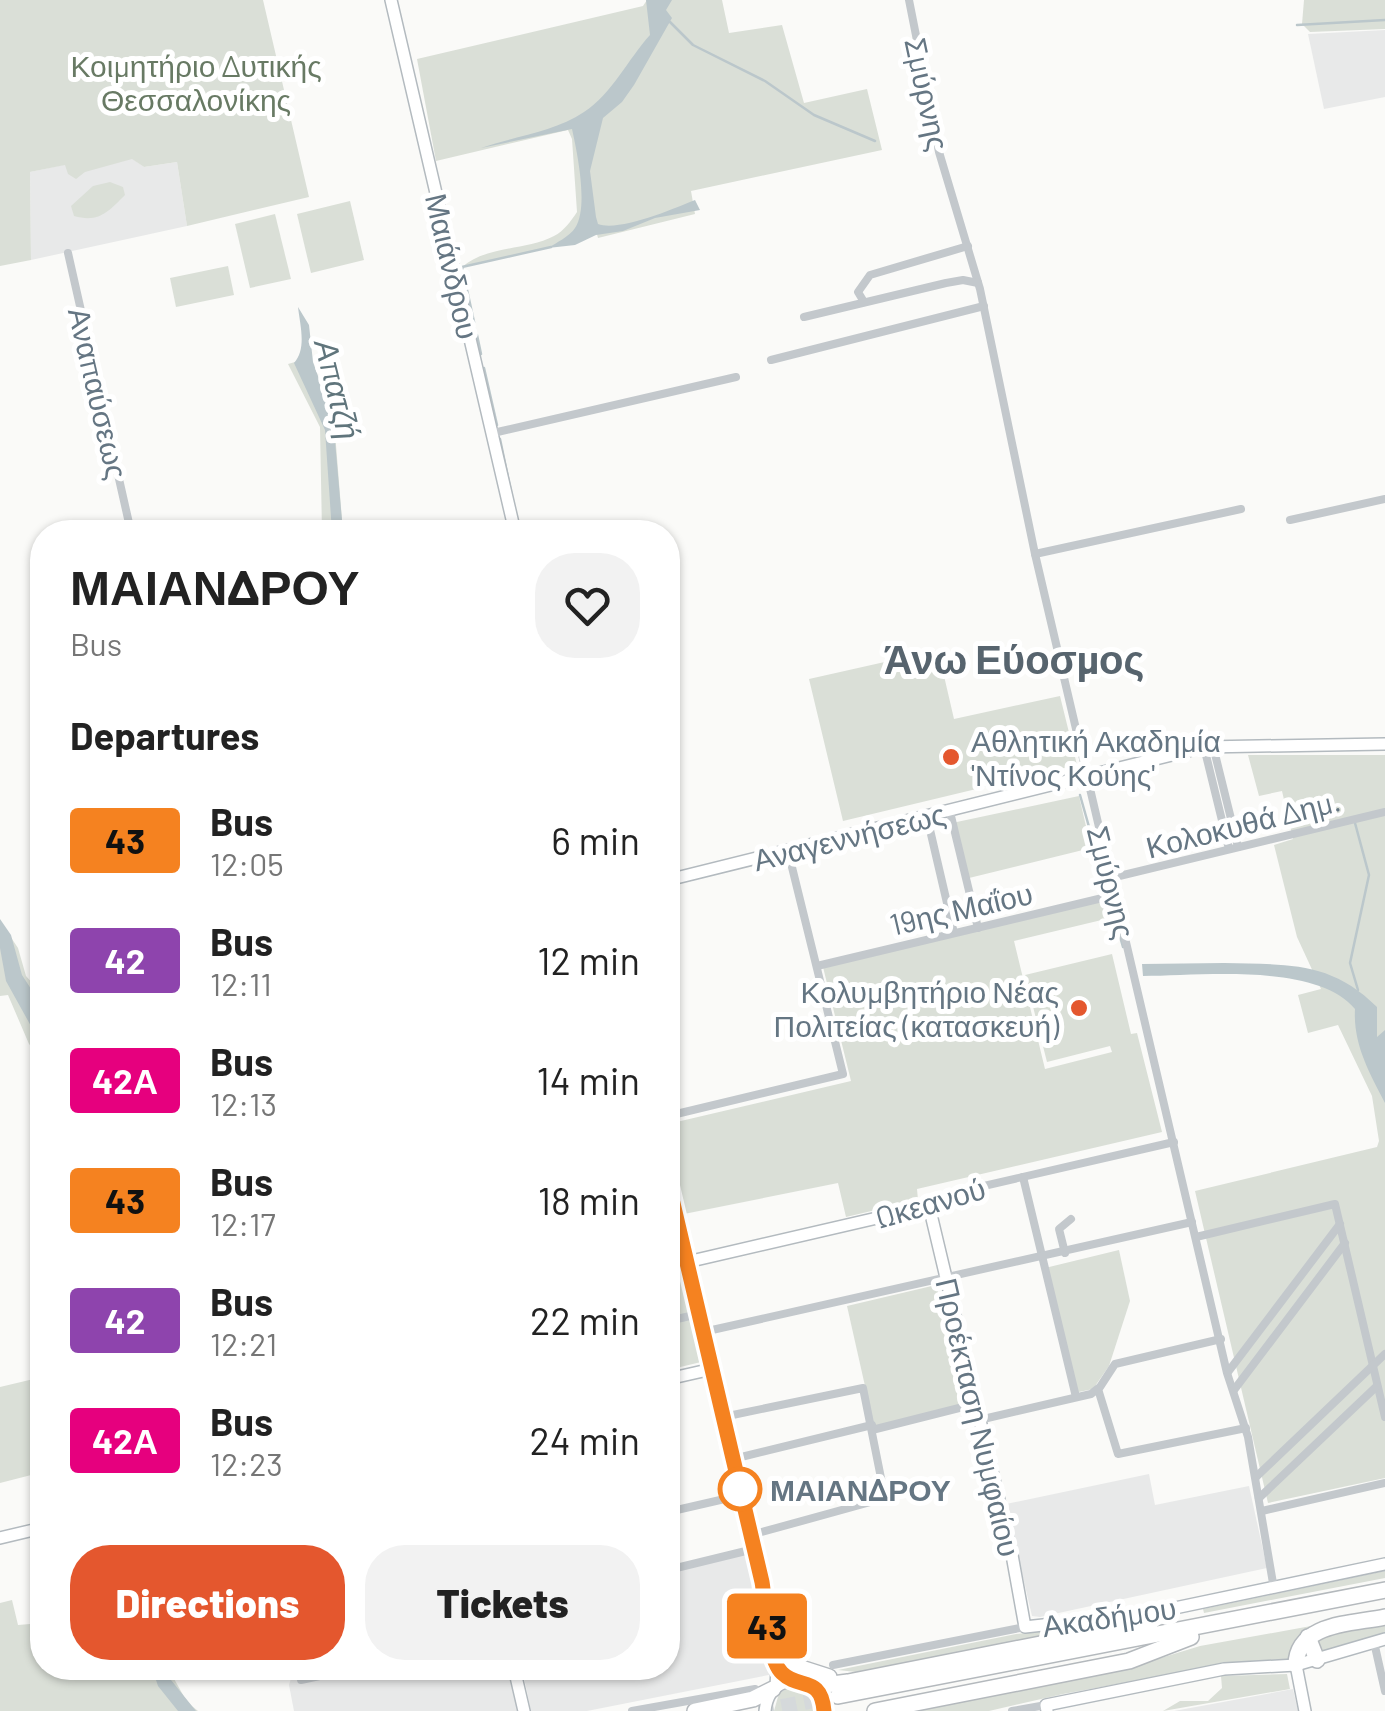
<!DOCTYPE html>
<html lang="en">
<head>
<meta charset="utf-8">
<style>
	:root { --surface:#fff; --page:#f2f2f2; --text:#222; --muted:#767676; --accent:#e4572e }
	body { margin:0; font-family:Barlow,sans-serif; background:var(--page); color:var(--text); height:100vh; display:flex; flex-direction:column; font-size:38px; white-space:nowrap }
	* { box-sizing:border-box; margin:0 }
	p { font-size:32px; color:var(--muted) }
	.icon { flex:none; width:55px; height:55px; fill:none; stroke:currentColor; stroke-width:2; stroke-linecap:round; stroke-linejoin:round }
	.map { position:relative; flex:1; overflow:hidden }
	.panel { position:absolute; left:30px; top:520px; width:650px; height:1160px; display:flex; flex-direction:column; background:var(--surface); border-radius:40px; box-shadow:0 2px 8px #0004 }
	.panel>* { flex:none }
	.badge { padding:0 20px; border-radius:8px; font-size:35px; line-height:65px }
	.map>.badge { position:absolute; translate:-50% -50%; box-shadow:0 0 0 5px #fff }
	h2 { padding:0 40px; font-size:38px; line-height:90px }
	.round { display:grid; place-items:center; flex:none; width:105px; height:105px; border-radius:40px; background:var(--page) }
	.summary { display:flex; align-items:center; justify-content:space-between; height:170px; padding:0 40px }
	h1 { font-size:48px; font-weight:800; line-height:75px }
	.primary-button { display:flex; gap:20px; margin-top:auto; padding:20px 40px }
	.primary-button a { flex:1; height:115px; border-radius:40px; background:var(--accent); color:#fff; font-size:40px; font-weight:800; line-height:115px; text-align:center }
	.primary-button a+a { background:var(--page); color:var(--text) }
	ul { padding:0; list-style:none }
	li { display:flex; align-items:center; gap:30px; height:120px; padding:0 40px }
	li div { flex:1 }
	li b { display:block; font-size:38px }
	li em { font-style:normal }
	li .badge { min-width:110px; font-weight:700; text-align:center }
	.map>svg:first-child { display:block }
</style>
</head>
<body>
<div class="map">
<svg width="1385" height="1711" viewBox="0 0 1385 1711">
	<rect width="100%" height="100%" fill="#fafaf8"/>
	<g fill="#e8e9e9">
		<path d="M 1385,30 L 1385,97 L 1324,109 L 1308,34 Z"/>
		<path d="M 123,152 L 144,167 L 177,162 L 187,226 L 31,260 L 30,172 Z"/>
		<path d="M 1149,1474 L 1155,1505 L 1249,1486 L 1267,1568 L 1040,1617 L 1032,1616 L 1006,1504 Z"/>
		<path d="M 746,1554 L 774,1674 L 587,1711 L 531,1711 L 522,1668 L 668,1668 L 668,1573 Z"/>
		<path d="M 294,1668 L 510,1668 L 520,1711 L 294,1711 L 289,1685 Z"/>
		<path d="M 1293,1689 L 1298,1711 L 1174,1711 Z"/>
	</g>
	<g fill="#dadfd7">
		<path d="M 0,0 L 263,0 L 309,197 L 187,226 L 177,162 L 144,167 L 132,159 L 85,172 L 76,179 L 68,174 L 65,165 L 30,172 L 31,260 L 0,266 Z"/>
		<path d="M 647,0 L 722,0 L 729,33 L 782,25 L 804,103 L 867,89 L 882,150 L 691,191 L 695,214 L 598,238 L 594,223 L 580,240 L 462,267 C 488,245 525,251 554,236 C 564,231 571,221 577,212 L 572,139 L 568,130 L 436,161 L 417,59 L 643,6 Z"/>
		<path d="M 1304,0 L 1385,0 L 1385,29 L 1310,32 L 1302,24 Z"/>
		<path d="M 110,182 L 123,187 L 125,195 C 108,212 99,223 74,216 L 71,206 L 93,186 Z"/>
		<path d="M 350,201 L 364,260 L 311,273 L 297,214 Z"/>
		<path d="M 275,214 L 291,279 L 250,288 L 235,224 Z"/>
		<path d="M 228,266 L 234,295 L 176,307 L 170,278 Z"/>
		<path d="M 302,360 L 334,420 L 343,532 L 322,532 L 320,427 L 288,364 Z"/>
		<path d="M 938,650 L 954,719 L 1060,696 L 1077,765 L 843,821 L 809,679 Z"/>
		<path d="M 1248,755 L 1385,755 L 1385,1478 L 1268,1503 L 1195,1191 L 1377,1147 L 1379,1141 L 1372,1096 L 1338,1025 L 1308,1033 L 1298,995 L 1321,989 L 1297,937 L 1274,845 L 1293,839 L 1282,791 L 1259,796 Z"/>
		<path d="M 1079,796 L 1091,848 L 965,879 L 952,823 Z"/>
		<path d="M 1102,901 L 1107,904 L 1110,918 L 1014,941 L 1045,1069 L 1112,1052 L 1110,1046 L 1047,1062 L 1025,975 L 1112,954 L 1131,1034 L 1137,1033 L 1162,1132 L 917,1189 L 918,1200 L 846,1217 L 838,1183 L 684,1214 L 668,1142 L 668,1124 L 851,1081 L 823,967 Z"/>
		<path d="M 0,921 L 18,948 L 26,976 L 42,994 L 42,1075 L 42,1059 L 29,1044 L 8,995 L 0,996 Z"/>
		<path d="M 674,1247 L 701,1362 L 668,1370 L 668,1248 Z"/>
		<path d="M 1119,1250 L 1130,1301 L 1109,1366 L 1093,1389 L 1074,1393 L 1045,1268 Z"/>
		<path d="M 936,1285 L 966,1406 L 874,1426 L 847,1306 Z"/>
		<path d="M 42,1377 L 42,1483 L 39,1473 L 0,1483 L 0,1387 Z"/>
		<path d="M 1385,1571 L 1385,1578 L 1204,1613 L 1203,1609 Z"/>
		<path d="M 12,1600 L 18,1625 L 42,1623 L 42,1668 L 168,1668 L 187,1702 L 198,1711 L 0,1711 L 0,1603 Z"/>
		<path d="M 1385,1622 L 1385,1636 L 1304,1658 L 1238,1662 L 1063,1694 L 989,1711 L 914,1711 L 1138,1665 L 1200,1646 L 1311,1626 L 1318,1636 Z"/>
		<path d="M 1093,1626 L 856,1672 L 838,1670 L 1016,1634 Z"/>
		<path d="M 1287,1674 L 1290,1689 L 1163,1711 L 1180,1701 L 1208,1701 L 1222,1688 L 1221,1676 Z"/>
		<path d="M 792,1686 L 812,1693 L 817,1711 L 774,1711 L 779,1693 Z"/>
	</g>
	<g fill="#bbc7cb">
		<path d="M 646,0 L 672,0 L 666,10 L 672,18 L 634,85 L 622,102 L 603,118 L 590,171 L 596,217 L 598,224 C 619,232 673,209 695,200 L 700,210 L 655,218 L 623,231 L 596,235 L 575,245 L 548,248 C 556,243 570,236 575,228 C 589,207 577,152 572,129 L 481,148 C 515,136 554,132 584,112 C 612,94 628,59 650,35 Z"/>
		<path d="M 298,307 L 309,325 L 313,362 L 333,418 L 343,532 L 332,532 L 325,430 L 294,363 C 307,349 300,325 298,307 Z"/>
		<path d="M 0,919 L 11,935 L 22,975 L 42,1006 L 42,1046 L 6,981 L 0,948 Z"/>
		<path d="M 1224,963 C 1286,965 1330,960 1377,1007 L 1377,1037 L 1385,1030 L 1385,1103 C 1369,1072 1353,1044 1355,1009 C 1316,962 1200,976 1143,976 L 1142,964 Z"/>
		<path d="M 152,1668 L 165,1668 L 171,1680 L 196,1711 L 178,1711 L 158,1686 Z"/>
	</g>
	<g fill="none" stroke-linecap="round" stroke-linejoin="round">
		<g stroke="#bbc7cb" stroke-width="2.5">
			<path d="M 670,22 L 693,45 L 765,81 L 814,115 L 875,141"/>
			<path d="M 1297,25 L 1385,20"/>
			<path d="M 474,322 L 462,267 L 551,247"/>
			<path d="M 477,335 L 481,354"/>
			<path d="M 484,368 L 497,425"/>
			<path d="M 500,439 L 511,492"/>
			<path d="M 1080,795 L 1123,947"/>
			<path d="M 1355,823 L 1369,875 L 1350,963 L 1358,990"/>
		</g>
		<path stroke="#d5d9db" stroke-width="15" stroke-dasharray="15 8" stroke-linecap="butt" d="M 759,1711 L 838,1696"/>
		<g stroke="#b3babf" stroke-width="14">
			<g id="secondary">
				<path d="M 391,0 L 515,532"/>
				<path d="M 668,880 L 1204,747 L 1385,744"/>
				<path d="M 668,1182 L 762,1582 L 763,1609 L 777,1668 L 776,1687"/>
				<path d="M 687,1262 L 929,1206 L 1012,1555 L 1025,1627 L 1151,1613 L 1385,1564"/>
				<path d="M 668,1379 L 712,1369"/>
				<path d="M 0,1538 L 42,1528"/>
				<path d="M 1296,1665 L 1305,1711"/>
				<path d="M 514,1668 L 524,1711"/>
				<path d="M 765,1711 C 768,1681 796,1672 818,1691 L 824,1711"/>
				<path d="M 1047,1711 L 1046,1705 L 1224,1669 L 1296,1665 L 1385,1639"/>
			</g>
		</g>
		<g stroke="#b4b9bd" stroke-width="18">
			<g id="highway">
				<path d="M 1308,1637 L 1317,1660"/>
				<path d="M 773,1648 L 801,1668 L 829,1677"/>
				<path d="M 1296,1665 C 1297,1622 1354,1624 1385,1617"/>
				<path d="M 804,1681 L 825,1685 L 848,1682 L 1091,1634 L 1150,1628"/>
				<path d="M 838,1696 L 1385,1590"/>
				<path d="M 695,1711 L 753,1699 L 773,1689"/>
				<path d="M 875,1711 L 1129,1661 L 1191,1637"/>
			</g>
		</g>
		<g stroke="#c3c8cc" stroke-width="8">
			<path d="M 909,0 L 939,152 L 980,289 L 1035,554 L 1227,1373 L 1248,1437 L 1274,1589"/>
			<path d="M 68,253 L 131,532"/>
			<path d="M 864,302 L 858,292 L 870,275 L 968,246"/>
			<path d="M 804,317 L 946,283 L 963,280 L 978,283"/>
			<path d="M 771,360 L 984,306"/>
			<path d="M 493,433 L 736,377"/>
			<path d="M 1290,520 L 1385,499"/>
			<path d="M 1035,554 L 1241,509"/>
			<path d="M 1213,746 L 1238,847"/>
			<path d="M 1204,747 L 1229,849"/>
			<path d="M 950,812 L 978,928"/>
			<path d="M 927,817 L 954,933"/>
			<path d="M 1111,878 L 1385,812"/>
			<path d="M 817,966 L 1115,895"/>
			<path d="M 668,1116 L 843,1074 L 788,851"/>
			<path d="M 1023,1177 L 1076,1397"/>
			<path d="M 929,1206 L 936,1197 L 1174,1142"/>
			<path d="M 1196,1237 L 1335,1204 L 1385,1417"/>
			<path d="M 1065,1253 L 1059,1229 L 1071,1219"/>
			<path d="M 668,1321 L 699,1314"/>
			<path d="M 703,1332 L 1192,1222"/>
			<path d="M 1228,1372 L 1340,1224"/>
			<path d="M 1098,1389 L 1118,1454 L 1246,1428"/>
			<path d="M 1234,1390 L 1345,1243"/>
			<path d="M 723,1417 L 863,1388 L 885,1498 L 751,1535"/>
			<path d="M 979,1420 L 1091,1394 L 1100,1387 L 1115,1364 L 1221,1339"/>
			<path d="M 872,1430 L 975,1404"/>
			<path d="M 733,1459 L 872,1425"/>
			<path d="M 1256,1477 L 1385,1354"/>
			<path d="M 1259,1498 L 1377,1386"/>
			<path d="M 1262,1511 L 1385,1483"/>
			<path d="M 668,1512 L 742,1495"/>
			<path d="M 668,1570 L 754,1549"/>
			<path d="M 1374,1642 L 1385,1691"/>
			<path d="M 833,1665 L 1025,1627"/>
			<path d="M 301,1680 L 357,1668"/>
			<path d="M 632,1711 L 755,1689"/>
			<path d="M 1012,1711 L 1046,1705"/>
		</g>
		<use href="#secondary" stroke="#fff" stroke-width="11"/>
		<use href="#highway" stroke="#fff" stroke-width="15"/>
	</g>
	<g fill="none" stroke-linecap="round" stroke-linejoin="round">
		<g stroke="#fff" stroke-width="22">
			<path id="line" d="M 668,1182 L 762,1582 C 766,1604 766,1657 782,1673 C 799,1690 821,1675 824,1711"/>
		</g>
		<use href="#line" stroke="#f58220" stroke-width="15"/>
	</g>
	<g fill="#e4572e" stroke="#fff" stroke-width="4">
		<circle cx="951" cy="757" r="10"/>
		<circle cx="1079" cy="1008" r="10"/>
	</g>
	<circle fill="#fff" stroke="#f58220" stroke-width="5" cx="740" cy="1489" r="20"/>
	<g text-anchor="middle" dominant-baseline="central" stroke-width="10" stroke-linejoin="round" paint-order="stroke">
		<g font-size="30" fill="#687a64" stroke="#fff">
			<text x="196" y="65">Κοιμητήριο Δυτικής<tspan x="196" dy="34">Θεσσαλονίκης</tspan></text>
		</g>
		<g font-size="30" fill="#657683" stroke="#fff">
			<text transform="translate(928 94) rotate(78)">Σμύρνης</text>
			<text transform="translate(453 266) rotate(77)">Μαιάνδρου</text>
			<text transform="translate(99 393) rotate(77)">Αναπαύσεως</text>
			<text transform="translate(1243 823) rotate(-14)">Κολοκυθά Δημ.</text>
			<text transform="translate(849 836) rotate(-14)">Αναγεννήσεως</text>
			<text transform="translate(1112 882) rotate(76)">Σμύρνης</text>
			<text transform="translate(961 908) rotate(-13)">19ης Μαΐου</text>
			<text transform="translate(930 1202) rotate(-16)">Ωκεανού</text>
			<text transform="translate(979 1417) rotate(77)">Προέκταση Νυμφαίου</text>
			<text transform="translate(1109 1616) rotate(-8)">Ακαδήμου</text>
		</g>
		<g font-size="30" fill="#657683" stroke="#fff" text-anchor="start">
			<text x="971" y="740">Αθλητική Ακαδημία<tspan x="971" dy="34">'Ντίνος Κούης'</tspan></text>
			<text x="1059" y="991" text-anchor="end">Κολυμβητήριο Νέας<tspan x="1059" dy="34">Πολιτείας (κατασκευή)</tspan></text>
		</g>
		<g font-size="30" font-weight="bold" fill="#657683" stroke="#fff" text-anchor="start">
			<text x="770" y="1489">ΜΑΙΑΝΔΡΟΥ</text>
		</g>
		<g font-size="32" font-style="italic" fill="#60757c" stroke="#fff">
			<text transform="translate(339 389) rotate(76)">Απατζή</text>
		</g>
		<g font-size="40" font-weight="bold" fill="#57646e" stroke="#fff">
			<text x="1014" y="658">Άνω Εύοσμος</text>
		</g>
	</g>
</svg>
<b class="badge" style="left:767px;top:1626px;background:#f58220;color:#111">43</b>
<section class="panel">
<div class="summary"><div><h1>ΜΑΙΑΝΔΡΟΥ</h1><p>Bus</p></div><a class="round"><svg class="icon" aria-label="heart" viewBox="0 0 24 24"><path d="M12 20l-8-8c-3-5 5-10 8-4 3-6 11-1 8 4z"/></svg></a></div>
<h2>Departures</h2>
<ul>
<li><span class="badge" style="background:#f58220;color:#111">43</span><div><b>Bus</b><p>12:05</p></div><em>6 min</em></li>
<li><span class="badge" style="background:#8e44ad;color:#fff">42</span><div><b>Bus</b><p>12:11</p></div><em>12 min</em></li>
<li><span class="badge" style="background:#e6007e;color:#fff">42Α</span><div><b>Bus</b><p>12:13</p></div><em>14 min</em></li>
<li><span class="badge" style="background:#f58220;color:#111">43</span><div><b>Bus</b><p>12:17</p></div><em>18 min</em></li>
<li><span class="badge" style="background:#8e44ad;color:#fff">42</span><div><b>Bus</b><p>12:21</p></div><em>22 min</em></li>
<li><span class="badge" style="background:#e6007e;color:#fff">42Α</span><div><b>Bus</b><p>12:23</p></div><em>24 min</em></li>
</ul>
<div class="primary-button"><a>Directions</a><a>Tickets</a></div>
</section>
</div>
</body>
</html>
